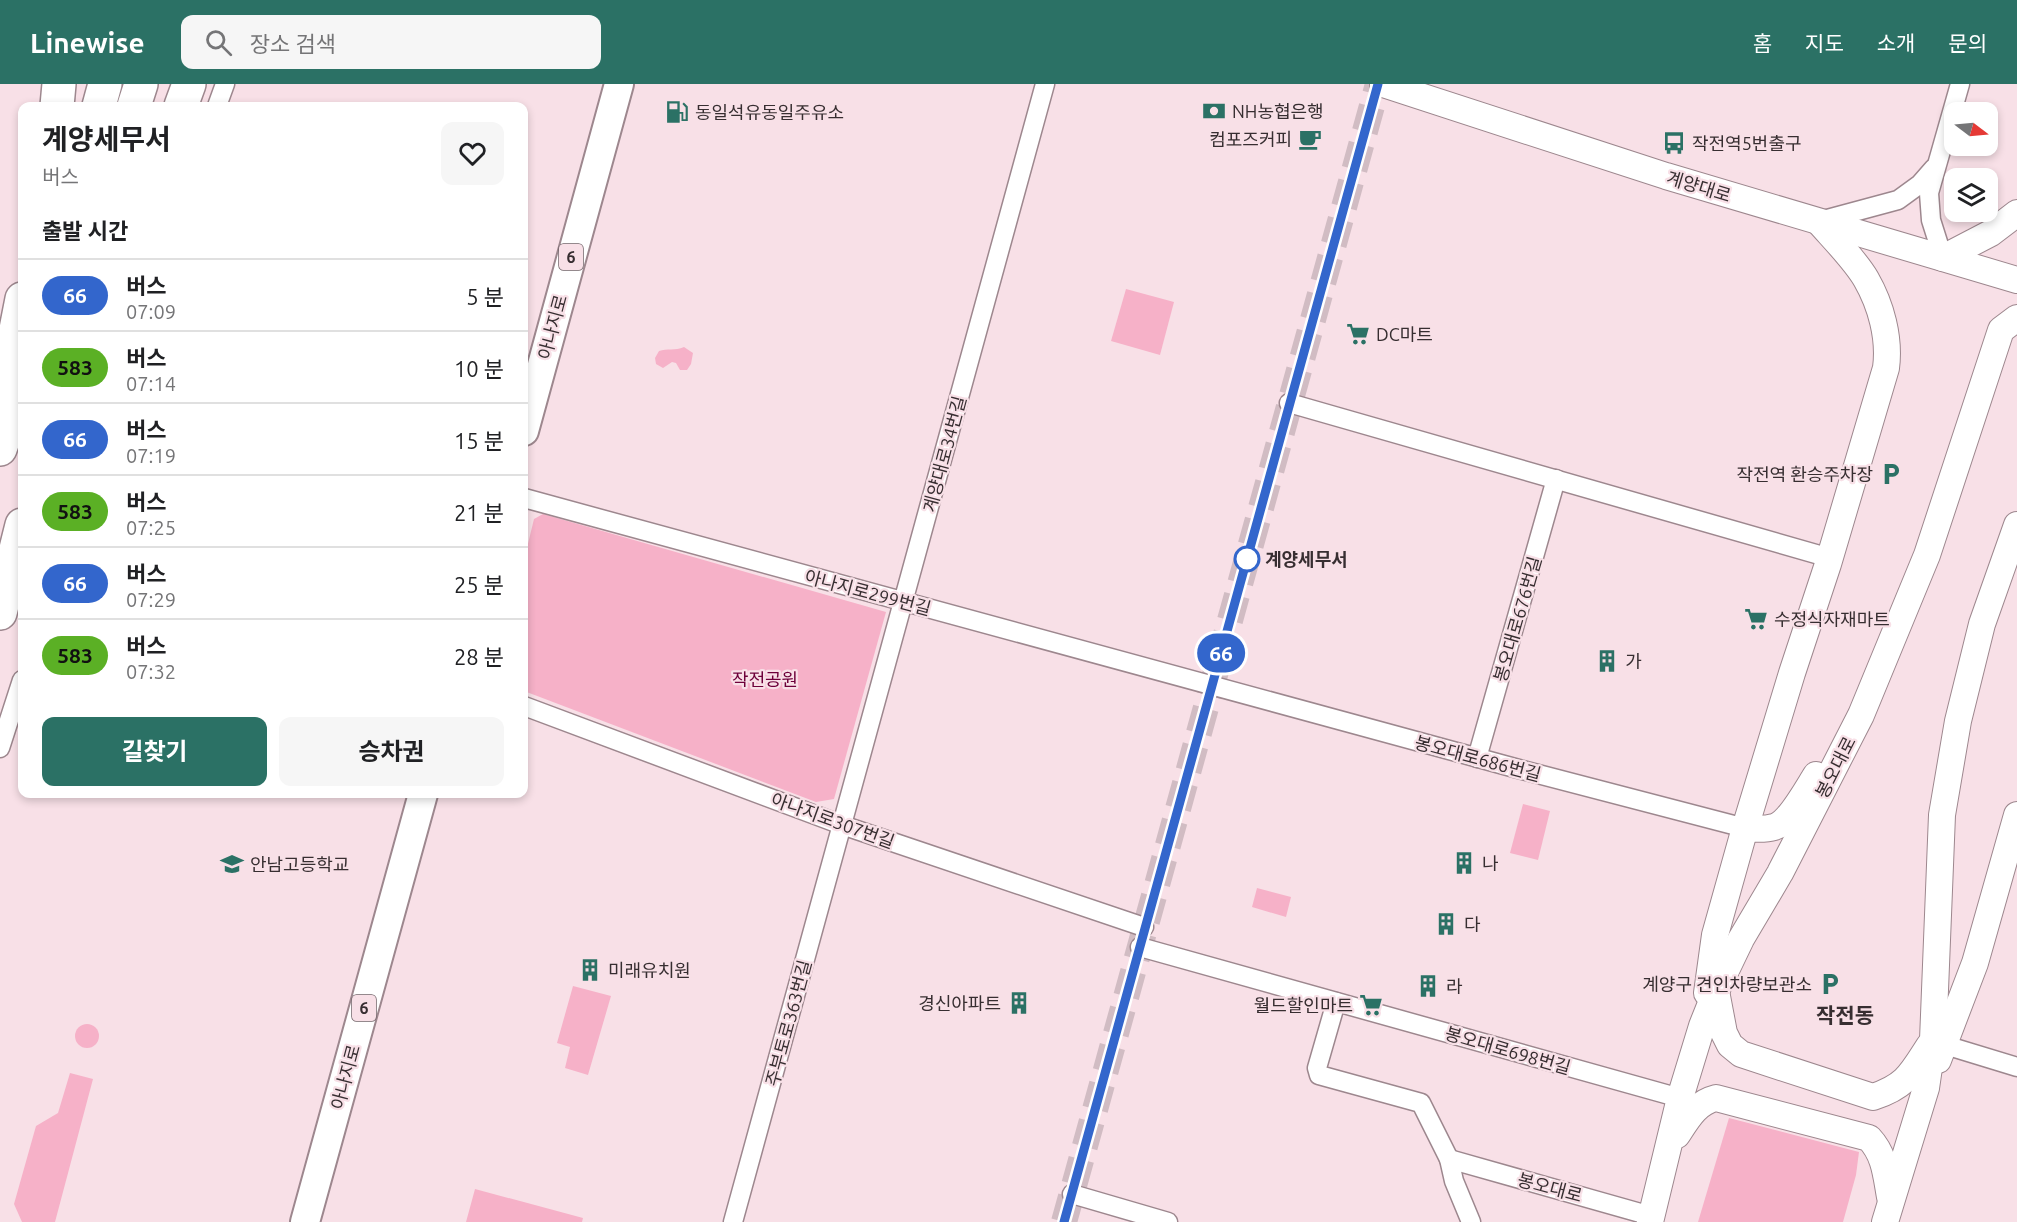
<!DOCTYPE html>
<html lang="ko">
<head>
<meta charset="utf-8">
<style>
	:root { --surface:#fff; --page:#f6f6f6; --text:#202124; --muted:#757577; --line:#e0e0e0; --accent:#2b7165 }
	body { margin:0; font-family:Ubuntu,"Noto Sans KR",sans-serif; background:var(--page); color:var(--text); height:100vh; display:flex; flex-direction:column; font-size:22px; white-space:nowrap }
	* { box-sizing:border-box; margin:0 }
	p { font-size:20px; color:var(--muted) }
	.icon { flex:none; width:33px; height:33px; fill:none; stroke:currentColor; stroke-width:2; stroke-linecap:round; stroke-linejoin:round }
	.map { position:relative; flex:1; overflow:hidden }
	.drawer { position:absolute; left:18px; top:18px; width:510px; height:696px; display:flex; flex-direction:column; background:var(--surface); border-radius:12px; box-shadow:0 3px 9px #0003 }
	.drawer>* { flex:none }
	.badge { padding:0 12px; border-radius:20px; font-size:21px; line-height:39px }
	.needle { width:39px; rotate:106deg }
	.fabs { position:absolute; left:1944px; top:18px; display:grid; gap:12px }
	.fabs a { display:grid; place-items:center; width:54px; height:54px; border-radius:12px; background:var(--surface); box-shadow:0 3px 9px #0003; font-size:30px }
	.map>.badge { position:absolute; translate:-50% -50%; box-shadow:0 0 0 3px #fff }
	h2 { padding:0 24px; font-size:22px; line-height:54px }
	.round { display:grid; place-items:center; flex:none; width:63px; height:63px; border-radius:12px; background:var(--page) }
	.headline { display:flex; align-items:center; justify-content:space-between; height:102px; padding:0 24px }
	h1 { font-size:28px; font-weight:700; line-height:45px }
	.primary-button { display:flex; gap:12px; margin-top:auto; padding:12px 24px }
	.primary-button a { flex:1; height:69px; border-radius:12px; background:var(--accent); color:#fff; font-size:24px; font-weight:700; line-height:69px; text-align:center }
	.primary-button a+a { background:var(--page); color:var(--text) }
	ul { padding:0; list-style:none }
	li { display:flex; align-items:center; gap:18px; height:72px; padding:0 24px; border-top:2px solid var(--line) }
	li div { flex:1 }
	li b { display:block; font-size:22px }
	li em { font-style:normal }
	li .badge { min-width:66px; font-weight:700; text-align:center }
	header { display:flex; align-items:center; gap:36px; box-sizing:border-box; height:84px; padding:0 30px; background:var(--accent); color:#fff }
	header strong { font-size:28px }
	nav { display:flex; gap:33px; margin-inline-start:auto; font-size:21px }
	.search { width:420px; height:54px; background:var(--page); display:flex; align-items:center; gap:15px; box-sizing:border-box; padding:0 21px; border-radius:12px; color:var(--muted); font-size:22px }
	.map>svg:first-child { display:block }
</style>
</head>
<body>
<header>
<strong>Linewise</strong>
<div class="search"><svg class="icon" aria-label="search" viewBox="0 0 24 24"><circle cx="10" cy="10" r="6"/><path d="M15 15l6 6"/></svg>장소 검색</div>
<nav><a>홈</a><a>지도</a><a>소개</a><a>문의</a></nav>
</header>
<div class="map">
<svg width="2017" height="1138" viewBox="0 0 2017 1138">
	<rect width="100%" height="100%" fill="#f8e0e7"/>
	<g fill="#f6b1c8">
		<path d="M 1126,205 L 1174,218 L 1160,271 L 1111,257 Z"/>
		<path d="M 684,263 L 693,269 L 691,280 L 687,286 L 680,286 L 676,279 L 672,278 L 663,284 L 656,280 L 655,274 L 659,267 C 667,264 675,267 684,263 Z"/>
		<path d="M 543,430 L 886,528 L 834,715 L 816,718 L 524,607 L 524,476 L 534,435 Z"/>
		<path d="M 1523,720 L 1550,727 L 1538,776 L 1510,769 Z"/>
		<path d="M 1257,804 L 1291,813 L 1286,833 L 1252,823 Z"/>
		<path d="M 573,902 L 611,912 L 588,991 L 565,984 L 570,963 L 557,959 Z"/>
		<circle cx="87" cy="952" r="12"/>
		<path d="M 70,989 L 93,995 L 55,1138 L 22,1138 L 14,1120 L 36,1042 L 58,1029 Z"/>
		<path d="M 1729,1034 L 1859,1068 L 1856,1091 L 1843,1138 L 1698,1138 Z"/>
		<path d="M 475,1105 L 583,1134 L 582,1138 L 466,1138 Z"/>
	</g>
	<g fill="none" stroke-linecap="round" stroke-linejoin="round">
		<path stroke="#d1bcc3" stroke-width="26" stroke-dasharray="26 13" stroke-linecap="butt" d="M 1064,1138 L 1378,0"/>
		<g stroke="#9d878e" stroke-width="21">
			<g id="street">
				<path d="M 217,22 L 225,0"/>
				<path d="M 1820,137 L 1898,116 L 1920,100 L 1934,84"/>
				<path d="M 1943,174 L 1931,136 L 1929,109 L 1960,0"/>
				<path d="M 1289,319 L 1830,474"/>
				<path d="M 524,414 L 1515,684 L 1745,744"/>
				<path d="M 524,622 L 842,741 L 1144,843"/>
				<path d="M 0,664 L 22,596"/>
				<path d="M 1477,674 L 1556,395"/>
				<path d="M 1140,863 L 1680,1014"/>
				<path d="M 1336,918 L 1317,984 L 1319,991 L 1421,1019 L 1449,1075 L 1454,1097 L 1471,1138"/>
				<path d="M 1945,961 L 2017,983"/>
				<path d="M 1449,1075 L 1651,1132"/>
				<path d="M 1072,1110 L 1168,1138"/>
				<path d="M 733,1138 L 1045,0"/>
			</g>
		</g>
		<g stroke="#9d878e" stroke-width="28">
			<g id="secondary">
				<path d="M 1383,0 L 1666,92 L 2017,196"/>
				<path d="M 1943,174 L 1991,149 L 2017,129"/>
				<path d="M 1745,744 C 1754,745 1764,746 1774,743 C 1789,739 1807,705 1816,691"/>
				<path d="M 1716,907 L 1724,949 L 1730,961 L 1741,970 L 1873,1013 C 1906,1002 1911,990 1929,962"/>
				<path d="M 1707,909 L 1715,851 L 1745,744 L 1792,589 L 1828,480 L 1886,284 C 1890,254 1881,221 1866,195 C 1855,176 1833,154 1819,138"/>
				<path d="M 1938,976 L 1975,879 L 2017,731"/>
				<path d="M 1677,1051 C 1688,1034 1696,1019 1716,1014 L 1869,1054 C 1885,1071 1886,1091 1890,1113"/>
				<path d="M 1650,1138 L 1680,1014 L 1702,942 L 1716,907 L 1741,855 L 1780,789 L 1861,631 L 1927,471 L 2001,246 L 2017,234"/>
				<path d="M 1885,1138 L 1926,1004 L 1933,956 L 1942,731 L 1958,637 L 1982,540 L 2017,441"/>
			</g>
		</g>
		<g stroke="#9d878e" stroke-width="32">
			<g id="primary">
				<path d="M 524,347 L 619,0"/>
				<path d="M 305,1138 L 423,710"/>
			</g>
		</g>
		<g stroke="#9d878e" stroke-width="36">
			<g id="highway">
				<path d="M 57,22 L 59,0"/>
				<path d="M 99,22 L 105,0"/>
				<path d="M 134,22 L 141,0"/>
				<path d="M 181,22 L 189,0"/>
				<path d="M 0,326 L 22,215"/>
				<path d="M 0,365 L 21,306"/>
				<path d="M 0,529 L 22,441"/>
			</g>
		</g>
		<use href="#street" stroke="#fff" stroke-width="18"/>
		<use href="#secondary" stroke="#fff" stroke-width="26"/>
		<use href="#primary" stroke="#fff" stroke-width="28"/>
		<use href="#highway" stroke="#fff" stroke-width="33"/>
	</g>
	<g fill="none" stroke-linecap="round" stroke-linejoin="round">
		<g stroke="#fff" stroke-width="14">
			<path id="line" d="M 1064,1138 L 1378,0"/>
		</g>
		<use href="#line" stroke="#36c" stroke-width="9"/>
	</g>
	<defs>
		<g id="bank-bare" transform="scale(1.8)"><path d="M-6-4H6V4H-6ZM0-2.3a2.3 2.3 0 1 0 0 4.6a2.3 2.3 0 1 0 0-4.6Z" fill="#2b7165" stroke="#f8e0e7" stroke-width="2.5" paint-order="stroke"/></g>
		<g id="fuel-bare" transform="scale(1.8)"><path d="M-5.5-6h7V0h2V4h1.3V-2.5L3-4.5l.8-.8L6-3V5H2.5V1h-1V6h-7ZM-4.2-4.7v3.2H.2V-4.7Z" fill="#2b7165" stroke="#f8e0e7" stroke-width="2.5" paint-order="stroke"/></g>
		<g id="cafe-bare" transform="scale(1.8)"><path d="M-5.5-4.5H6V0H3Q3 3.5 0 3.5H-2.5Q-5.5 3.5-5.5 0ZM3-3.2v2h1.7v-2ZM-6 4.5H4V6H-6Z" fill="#2b7165" stroke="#f8e0e7" stroke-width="2.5" paint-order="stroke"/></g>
		<g id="bus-bare" transform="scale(1.8)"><path d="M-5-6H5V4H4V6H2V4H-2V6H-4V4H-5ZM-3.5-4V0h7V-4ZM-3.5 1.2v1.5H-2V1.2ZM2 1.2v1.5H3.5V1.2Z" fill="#2b7165" stroke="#f8e0e7" stroke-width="2.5" paint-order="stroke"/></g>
		<g id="supermarket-bare" transform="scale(1.8)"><path d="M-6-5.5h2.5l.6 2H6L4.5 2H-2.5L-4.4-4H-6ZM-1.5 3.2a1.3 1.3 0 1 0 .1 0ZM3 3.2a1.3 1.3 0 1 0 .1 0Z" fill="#2b7165" stroke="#f8e0e7" stroke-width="2.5" paint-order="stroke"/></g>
		<g id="parking-bare" transform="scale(1.8)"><path d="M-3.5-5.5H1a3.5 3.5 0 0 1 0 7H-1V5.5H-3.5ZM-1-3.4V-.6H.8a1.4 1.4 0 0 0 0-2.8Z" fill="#2b7165" stroke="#f8e0e7" stroke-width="2.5" paint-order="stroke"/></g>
		<g id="building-bare" transform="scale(1.8)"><path d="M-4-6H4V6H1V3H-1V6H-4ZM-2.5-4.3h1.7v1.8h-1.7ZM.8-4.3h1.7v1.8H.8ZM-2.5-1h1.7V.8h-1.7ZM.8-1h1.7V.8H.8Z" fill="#2b7165" stroke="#f8e0e7" stroke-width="2.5" paint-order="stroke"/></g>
		<g id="school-bare" transform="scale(1.8)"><path d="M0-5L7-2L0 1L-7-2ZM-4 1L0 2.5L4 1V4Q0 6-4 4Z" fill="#2b7165" stroke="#f8e0e7" stroke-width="2.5" paint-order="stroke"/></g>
	</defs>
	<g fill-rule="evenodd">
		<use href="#bank-bare" x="1214" y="27"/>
		<use href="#fuel-bare" x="677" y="28"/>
		<use href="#cafe-bare" x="1310" y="55"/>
		<use href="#bus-bare" x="1674" y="59"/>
		<use href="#supermarket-bare" x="1358" y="250"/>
		<use href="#parking-bare" x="1891" y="390"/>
		<use href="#supermarket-bare" x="1756" y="535"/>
		<use href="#building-bare" x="1607" y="577"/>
		<use href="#building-bare" x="1464" y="779"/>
		<use href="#school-bare" x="232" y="780"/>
		<use href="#building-bare" x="1446" y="840"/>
		<use href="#building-bare" x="590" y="886"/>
		<use href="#parking-bare" x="1830" y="900"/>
		<use href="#building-bare" x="1428" y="902"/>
		<use href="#building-bare" x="1019" y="919"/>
		<use href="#supermarket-bare" x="1371" y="921"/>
	</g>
	<circle fill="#fff" stroke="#36c" stroke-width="3" cx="1247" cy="475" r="12"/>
	<g text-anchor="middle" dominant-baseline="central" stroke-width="4.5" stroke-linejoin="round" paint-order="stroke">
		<g fill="#f8e0e7" stroke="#716368" stroke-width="1.5">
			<rect x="559" y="160" width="24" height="26" rx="4.5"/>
			<rect x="352" y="911" width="24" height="26" rx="4.5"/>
		</g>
		<g font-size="16" font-weight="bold" fill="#372e31">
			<text x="571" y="173">6</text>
			<text x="364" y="924">6</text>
		</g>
		<g font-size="18" fill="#372e31" stroke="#f8e0e7" text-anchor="start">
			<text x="1232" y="27">NH농협은행</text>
			<text x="695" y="28">동일석유동일주유소</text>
			<text x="1292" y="55" text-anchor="end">컴포즈커피</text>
			<text x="1692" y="59">작전역5번출구</text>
			<text x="1376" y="250">DC마트</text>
			<text x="1873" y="390" text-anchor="end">작전역 환승주차장</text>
			<text x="1774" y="535">수정식자재마트</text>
			<text x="1625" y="577">가</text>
			<text x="1482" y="779">나</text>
			<text x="250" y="780">안남고등학교</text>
			<text x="1464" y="840">다</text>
			<text x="608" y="886">미래유치원</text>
			<text x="1812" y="900" text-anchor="end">계양구 견인차량보관소</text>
			<text x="1446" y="902">라</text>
			<text x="1001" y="919" text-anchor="end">경신아파트</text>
			<text x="1353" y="921" text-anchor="end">월드할인마트</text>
		</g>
		<g font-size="18" fill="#372e31" stroke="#f8e0e7">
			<text transform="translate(1699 102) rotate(17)">계양대로</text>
			<text transform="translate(552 243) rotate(-75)">아나지로</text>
			<text transform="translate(944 370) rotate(-75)">계양대로34번길</text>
			<text transform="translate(868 508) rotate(15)">아나지로299번길</text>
			<text transform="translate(1517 535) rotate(-74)">봉오대로676번길</text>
			<text transform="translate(1478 674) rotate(15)">봉오대로686번길</text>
			<text transform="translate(1835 683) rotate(-63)">봉오대로</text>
			<text transform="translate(833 736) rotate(20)">아나지로307번길</text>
			<text transform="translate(788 939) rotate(-75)">주부토로363번길</text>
			<text transform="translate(1508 966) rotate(16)">봉오대로698번길</text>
			<text transform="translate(345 993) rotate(-75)">아나지로</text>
			<text transform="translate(1550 1103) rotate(15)">봉오대로</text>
		</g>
		<g font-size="18" font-weight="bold" fill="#372e31" stroke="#f8e0e7" text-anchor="start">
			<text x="1265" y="475">계양세무서</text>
		</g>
		<g font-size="18" fill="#6d003a" stroke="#f8e0e7">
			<text x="765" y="595">작전공원</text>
		</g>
		<g font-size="21" font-weight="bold" fill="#372e31" stroke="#f8e0e7">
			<text x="1845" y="931">작전동</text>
		</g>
	</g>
</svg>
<div class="fabs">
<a><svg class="needle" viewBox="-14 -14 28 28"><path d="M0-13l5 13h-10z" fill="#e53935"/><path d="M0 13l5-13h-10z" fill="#757577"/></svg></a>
<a><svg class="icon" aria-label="layers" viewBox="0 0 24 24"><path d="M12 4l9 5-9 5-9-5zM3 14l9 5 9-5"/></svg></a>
</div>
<b class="badge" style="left:1221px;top:569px;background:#36c;color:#fff">66</b>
<section class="drawer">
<div class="headline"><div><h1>계양세무서</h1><p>버스</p></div><a class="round"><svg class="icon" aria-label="heart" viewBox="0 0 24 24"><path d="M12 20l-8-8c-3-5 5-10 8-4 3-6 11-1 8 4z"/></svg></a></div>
<h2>출발 시간</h2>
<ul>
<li><span class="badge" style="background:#36c;color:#fff">66</span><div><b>버스</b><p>07:09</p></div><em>5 분</em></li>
<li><span class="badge" style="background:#5bb025;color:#111">583</span><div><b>버스</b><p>07:14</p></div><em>10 분</em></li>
<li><span class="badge" style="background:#36c;color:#fff">66</span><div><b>버스</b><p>07:19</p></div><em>15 분</em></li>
<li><span class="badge" style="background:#5bb025;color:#111">583</span><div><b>버스</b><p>07:25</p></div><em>21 분</em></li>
<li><span class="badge" style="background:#36c;color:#fff">66</span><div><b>버스</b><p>07:29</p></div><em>25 분</em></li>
<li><span class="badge" style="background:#5bb025;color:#111">583</span><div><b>버스</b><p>07:32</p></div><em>28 분</em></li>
</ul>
<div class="primary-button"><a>길찾기</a><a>승차권</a></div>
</section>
</div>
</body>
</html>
